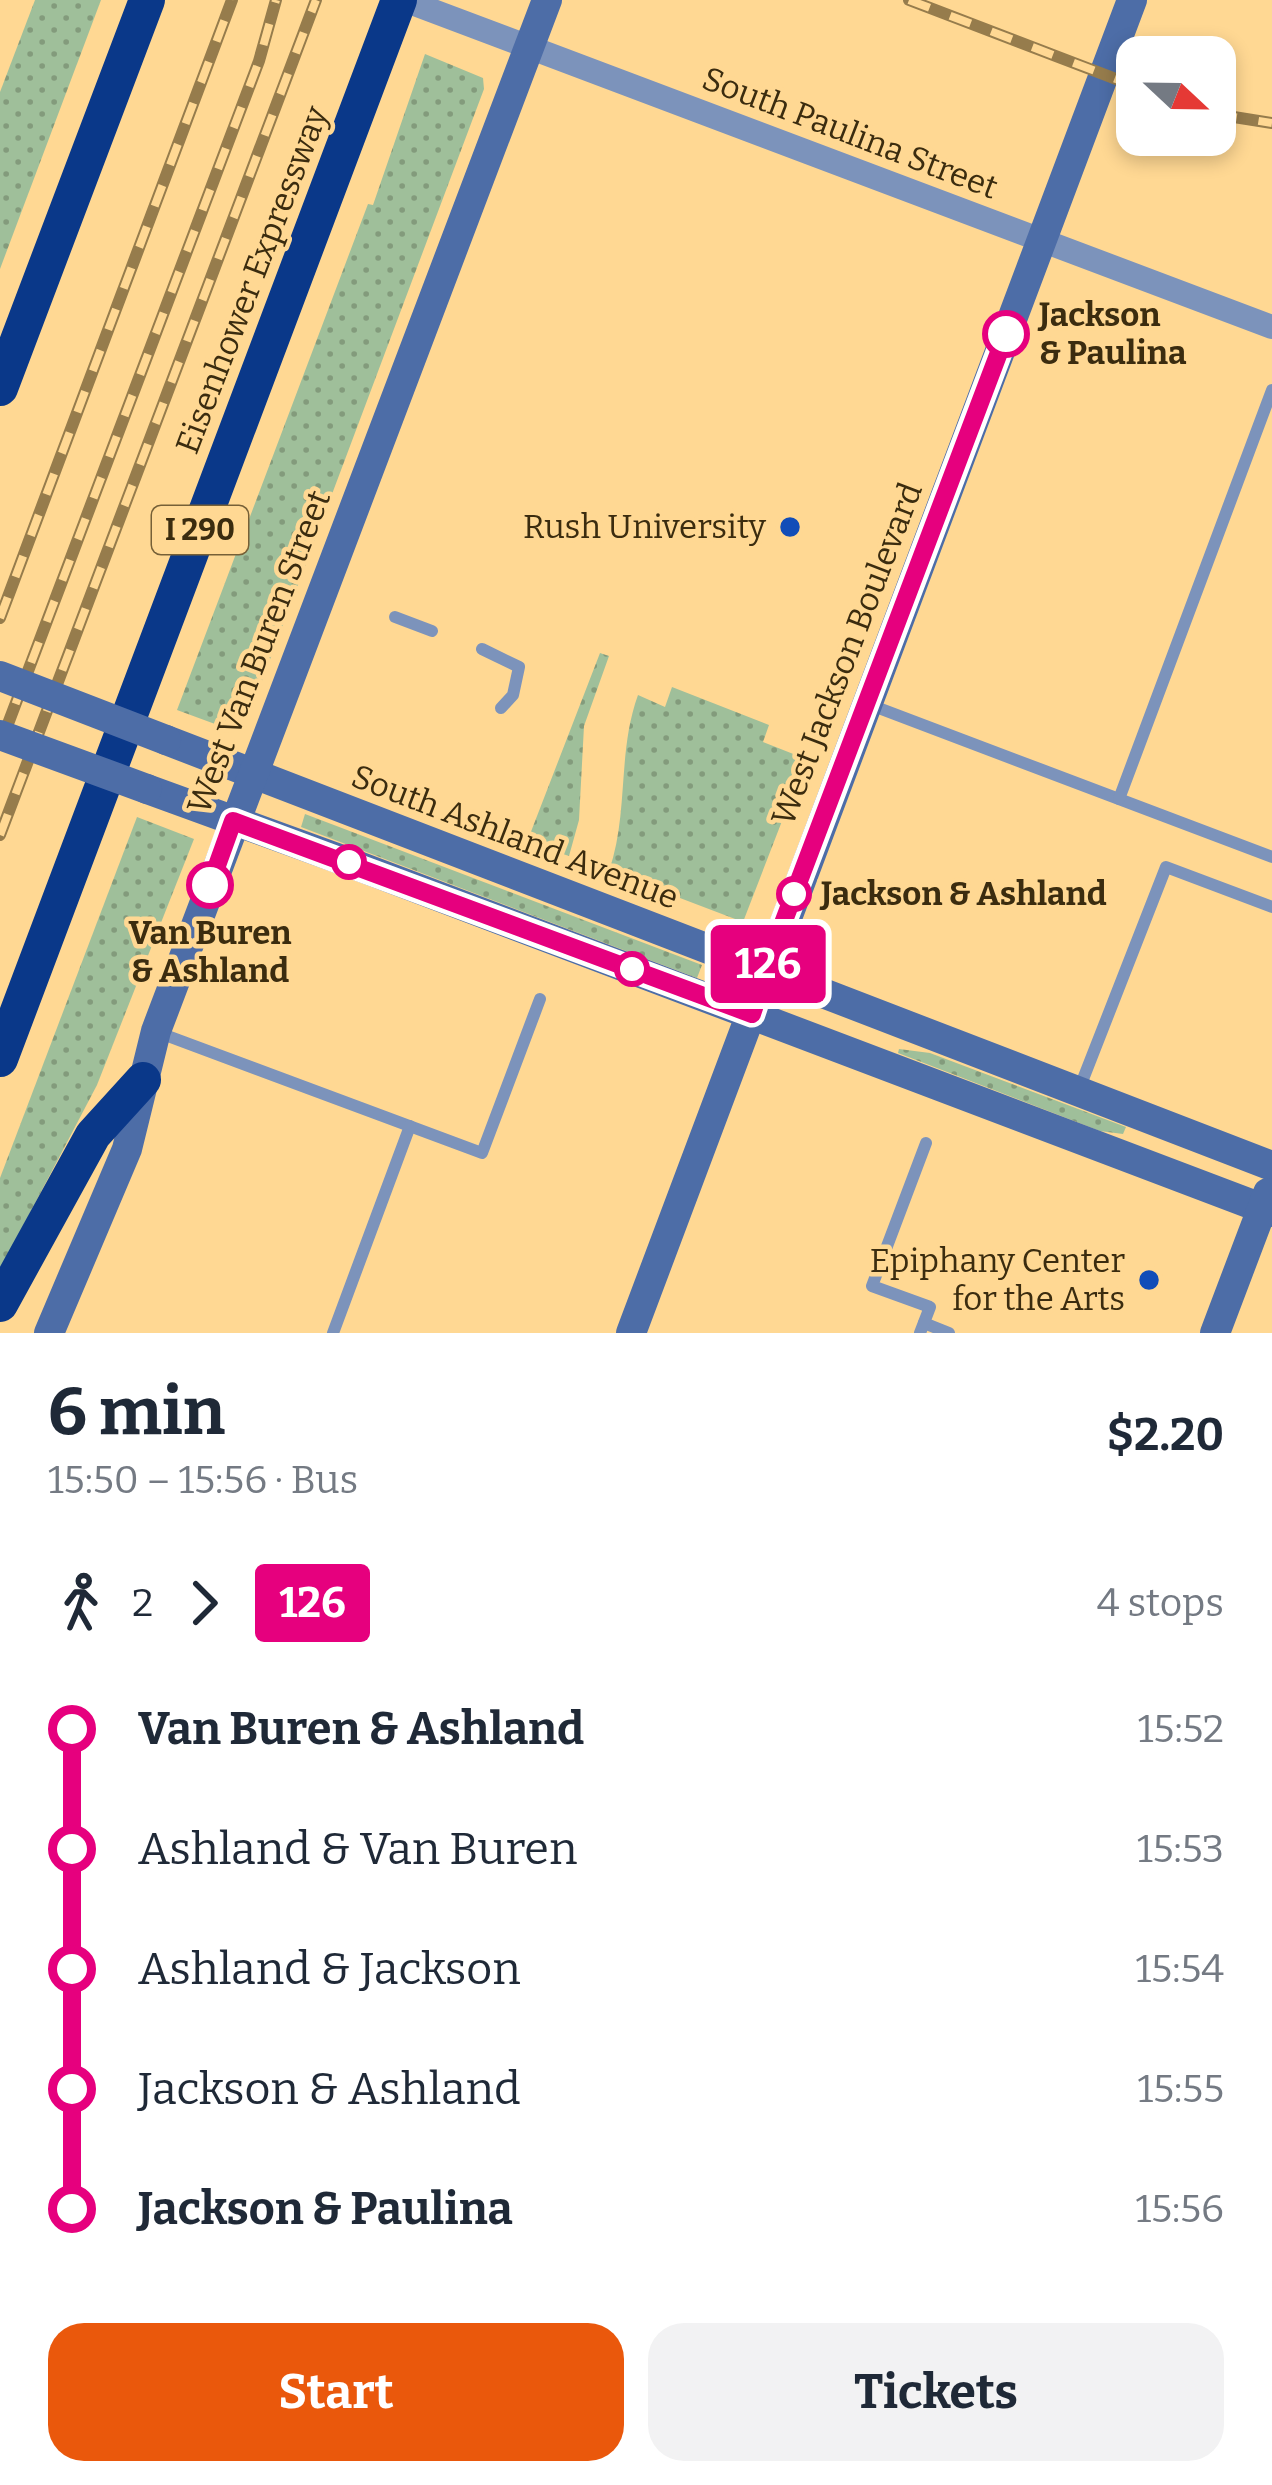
<!DOCTYPE html>
<html lang="en">
<head>
<meta charset="utf-8">
<style>
	:root { --surface:#fff; --page:#f2f2f3; --text:#1f2937; --muted:#747a83; --accent:#ea580c }
	body { margin:0; font-family:Bitter,serif; background:var(--page); color:var(--text); height:100vh; display:flex; flex-direction:column; font-size:45px; white-space:nowrap }
	* { box-sizing:border-box; margin:0 }
	p { font-size:39px; color:var(--muted) }
	.icon { flex:none; width:66px; height:66px; fill:none; stroke:currentColor; stroke-width:2; stroke-linecap:round; stroke-linejoin:round }
	.map { position:relative; height:1333px; overflow:hidden }
	.drawer { display:flex; flex-direction:column; background:var(--surface); flex:1 }
	.drawer>* { flex:none }
	.badge { padding:0 24px; border-radius:9px; font-size:42px; line-height:78px }
	.needle { width:78px; rotate:112deg }
	.tools { position:absolute; left:1116px; top:36px; display:grid; gap:24px }
	.tools a { display:grid; place-items:center; width:120px; height:120px; border-radius:24px; background:var(--surface); box-shadow:0 6px 18px #0003; font-size:60px }
	.map>.badge { position:absolute; translate:-50% -50%; box-shadow:0 0 0 6px #fff }
	.legs { display:flex; align-items:center; gap:18px; height:132px; padding:0 48px; font-size:39px }
	.legs p { margin-inline-start:auto }
	.headline { display:flex; align-items:center; justify-content:space-between; height:204px; padding:0 48px }
	h1 { font-size:66px; font-weight:700; line-height:90px }
	.cta { display:flex; gap:24px; margin-top:auto; padding:24px 48px }
	.cta a { flex:1; height:138px; border-radius:36px; background:var(--accent); color:#fff; font-size:48px; font-weight:700; line-height:138px; text-align:center }
	.cta a+a { background:var(--page); color:var(--text) }
	ul { padding:0 48px; list-style:none }
	li { display:flex; align-items:center; gap:42px; height:120px; font-size:45px }
	li i { display:grid; place-items:center; width:18px; height:100%; margin:0 15px; background:currentColor }
	li i::after { content:''; width:30px; height:30px; margin:-15px; border:9px solid; border-radius:50%; background:var(--surface) }
	li p { margin-inline-start:auto }
	li:first-child i { background:linear-gradient(#0000 50%,currentColor 0) }
	li:last-child i { background:linear-gradient(currentColor 50%,#0000 0) }
	.map>svg:first-child { display:block }
</style>
</head>
<body>
<div class="map">
<svg width="1272" height="1333" viewBox="0 0 1272 1333">
	<defs>
		<pattern id="green-dots" width="8" height="8" patternUnits="userSpaceOnUse" patternTransform="scale(3)"><rect width="8" height="8" fill="#9fbf9a"/><path d="M2 2h.1M6 6h.1" fill="none" stroke="#839b7c" stroke-width="1.8" stroke-linecap="round"/></pattern>
	</defs>
	<rect width="100%" height="100%" fill="#ffd893"/>
	<g fill="url(#green-dots)">
		<path d="M 35,0 L 101,0 L 0,269 L 0,92 Z"/>
		<path d="M 425,54 L 483,78 L 484,89 L 254,702 L 234,731 L 177,710 L 368,204 L 373,205 Z"/>
		<path d="M 600,653 L 609,656 L 584,726 L 579,820 L 569,856 L 527,842 Z"/>
		<path d="M 672,687 L 769,725 L 763,742 L 806,759 L 743,922 L 609,871 C 629,813 617,753 638,695 L 665,707 Z"/>
		<path d="M 305,814 L 702,965 L 697,978 L 301,827 Z"/>
		<path d="M 137,817 L 194,839 L 97,1085 L 0,1270 L 0,1178 Z"/>
		<path d="M 899,1049 L 930,1053 L 1126,1127 L 1123,1134 L 1100,1131 L 898,1053 Z"/>
	</g>
	<g fill="none" stroke-linecap="round" stroke-linejoin="round">
		<g stroke="#7c93bb" stroke-width="12">
			<path d="M 395,617 L 432,631"/>
			<path d="M 482,649 L 519,667 L 513,695 L 501,708"/>
			<path d="M 868,704 L 1272,857"/>
			<path d="M 1119,799 L 1272,390"/>
			<path d="M 157,1032 L 482,1153 L 540,999"/>
			<path d="M 1078,1092 L 1166,867 L 1272,907"/>
			<path d="M 924,1323 L 949,1333"/>
			<path d="M 333,1333 L 410,1126"/>
			<path d="M 920,1333 L 930,1307 L 872,1286 L 926,1143"/>
		</g>
		<path stroke="#7c93bb" stroke-width="24" d="M 404,0 L 1272,327"/>
		<g stroke="#4d6da7" stroke-width="30">
			<path d="M 166,740 L 1272,1166"/>
			<path d="M 147,789 L 348,862 L 1272,1212"/>
			<path d="M 49,1333 L 127,1149 L 156,1031 L 547,0"/>
			<path d="M 631,1333 L 1132,0"/>
			<path d="M 1215,1333 L 1268,1193"/>
		</g>
		<g stroke="#0a3889" stroke-width="36">
			<path d="M 0,388 L 147,0"/>
			<path d="M 0,1059 L 399,0"/>
			<path d="M 0,1304 L 93,1135 L 143,1080"/>
		</g>
		<g stroke="#967c4c" stroke-width="12">
			<g id="rail">
				<path d="M 909,0 L 1137,87"/>
				<path d="M 1215,114 L 1272,123"/>
				<path d="M 0,618 L 232,0"/>
				<path d="M 0,745 L 259,61 L 276,0"/>
				<path d="M 0,835 L 316,0"/>
			</g>
		</g>
		<use href="#rail" stroke="#ffd893" stroke-width="8" stroke-dasharray="22" stroke-linecap="butt"/>
		<g stroke="#4d6da7" stroke-width="30">
			<path d="M 0,676 L 166,740"/>
			<path d="M 0,735 L 147,789"/>
		</g>
	</g>
	<g fill="none" stroke-linecap="round" stroke-linejoin="round">
		<g stroke="#fff" stroke-width="27">
			<path id="line-1" d="M 210,885 L 233,821 L 752,1014 L 777,939 L 1006,334"/>
		</g>
		<use href="#line-1" stroke="#e6007e" stroke-width="18"/>
	</g>
	<g fill="#fff" stroke="#e6007e" stroke-width="6">
		<circle cx="1006" cy="334" r="21"/>
		<circle cx="349" cy="862" r="15"/>
		<circle cx="210" cy="885" r="21"/>
		<circle cx="794" cy="894" r="15"/>
		<circle cx="632" cy="969" r="15"/>
	</g>
	<g fill="#114db8" stroke="#ffd893" stroke-width="4.5">
		<circle cx="790" cy="527" r="12"/>
		<circle cx="1149" cy="1280" r="12"/>
	</g>
	<g text-anchor="middle" dominant-baseline="central" stroke-width="9" stroke-linejoin="round" paint-order="stroke">
		<rect fill="#ffd893" stroke="#766037" stroke-width="3" x="152" y="506" width="96" height="48" rx="9"/>
		<g font-size="30" font-weight="bold" fill="#3b2c0f">
			<text x="200" y="530">I 290</text>
		</g>
		<g font-size="33" fill="#3b2c0f" stroke="#ffd893">
			<text transform="translate(850 133) rotate(21)">South Paulina Street</text>
			<text transform="translate(252 280) rotate(-69)">Eisenhower Expressway</text>
			<text transform="translate(259 652) rotate(-69)">West Van Buren Street</text>
			<text transform="translate(847 654) rotate(-69)">West Jackson Boulevard</text>
			<text transform="translate(515 837) rotate(21)">South Ashland Avenue</text>
		</g>
		<g font-size="33" font-weight="bold" fill="#3b2c0f" stroke="#ffd893" text-anchor="start">
			<text x="1039" y="315">Jackson<tspan x="1039" dy="38">&amp; Paulina</tspan></text>
			<text x="821" y="894">Jackson &amp; Ashland</text>
			<text x="210" y="933" text-anchor="middle">Van Buren<tspan x="210" dy="38">&amp; Ashland</tspan></text>
		</g>
		<g font-size="33" fill="#3b2c0f" stroke="#ffd893" text-anchor="end">
			<text x="766" y="527">Rush University</text>
			<text x="1125" y="1261">Epiphany Center<tspan x="1125" dy="38">for the Arts</tspan></text>
		</g>
	</g>
</svg>
<div class="tools">
<a><svg class="needle" viewBox="-14 -14 28 28"><path d="M0-13l5 13h-10z" fill="#e53935"/><path d="M0 13l5-13h-10z" fill="#747a83"/></svg></a>
</div>
<b class="badge" style="left:768px;top:964px;background:#e6007e;color:#fff">126</b>
</div>
<section class="drawer">
<div class="headline"><div><h1>6 min</h1><p>15:50 – 15:56 · Bus</p></div><b>$2.20</b></div>
<div class="legs"><svg class="icon" aria-label="walk" viewBox="0 0 24 24"><circle cx="13" cy="4" r="2"/><path d="M13 8l-2 6 4 7M11 14l-3 7M7 12l3-4h3l4 4"/></svg>2<svg class="icon" aria-label="forward" viewBox="0 0 24 24"><path d="M9 5l7 7-7 7"/></svg><b class="badge" style="background:#e6007e;color:#fff">126</b><p>4 stops</p></div>
<ul>
<li><i style="color:#e6007e"></i><b>Van Buren &amp; Ashland</b><p>15:52</p></li>
<li><i style="color:#e6007e"></i><span>Ashland &amp; Van Buren</span><p>15:53</p></li>
<li><i style="color:#e6007e"></i><span>Ashland &amp; Jackson</span><p>15:54</p></li>
<li><i style="color:#e6007e"></i><span>Jackson &amp; Ashland</span><p>15:55</p></li>
<li><i style="color:#e6007e"></i><b>Jackson &amp; Paulina</b><p>15:56</p></li>
</ul>
<div class="cta"><a>Start</a><a>Tickets</a></div>
</section>
</body>
</html>
